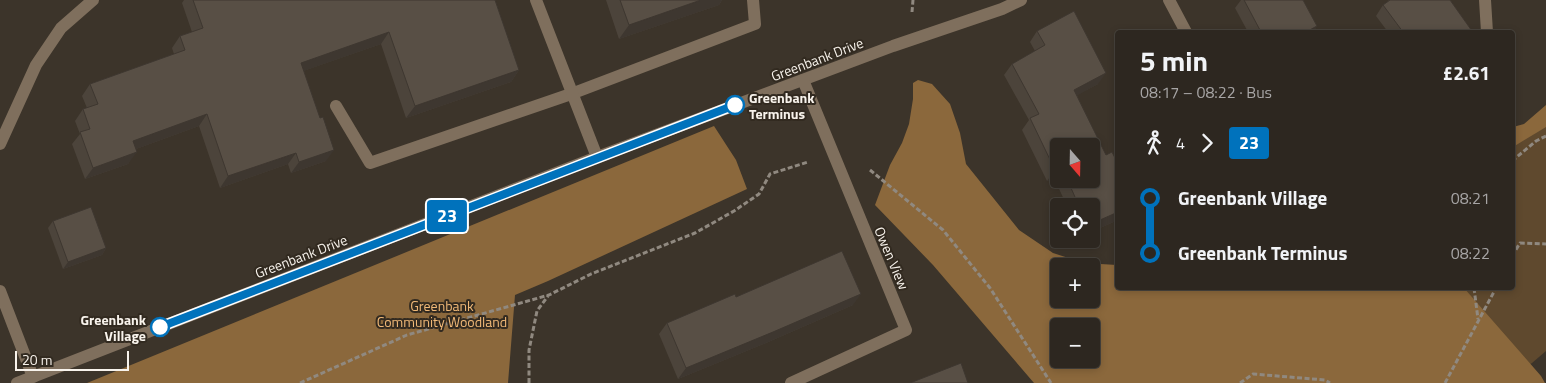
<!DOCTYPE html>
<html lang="en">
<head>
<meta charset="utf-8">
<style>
	:root { --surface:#2d2720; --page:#352f29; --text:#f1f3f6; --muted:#a7a5a5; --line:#48443e }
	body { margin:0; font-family:"Titillium Web",sans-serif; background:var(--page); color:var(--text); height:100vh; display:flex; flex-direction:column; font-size:19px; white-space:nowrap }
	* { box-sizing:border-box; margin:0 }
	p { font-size:16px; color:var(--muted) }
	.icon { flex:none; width:28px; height:28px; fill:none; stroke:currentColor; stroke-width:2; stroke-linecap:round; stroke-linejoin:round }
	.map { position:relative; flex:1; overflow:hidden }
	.drawer { position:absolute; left:1115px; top:30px; width:400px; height:260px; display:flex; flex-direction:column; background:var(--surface); border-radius:5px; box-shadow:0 2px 8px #0003,0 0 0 1px var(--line) }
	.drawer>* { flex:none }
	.badge { padding:0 10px; border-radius:4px; font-size:18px; line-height:32px }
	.needle { width:32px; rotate:160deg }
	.fabs { position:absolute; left:1050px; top:138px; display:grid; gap:10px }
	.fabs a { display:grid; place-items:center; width:50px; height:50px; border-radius:5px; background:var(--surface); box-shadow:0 2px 8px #0003,0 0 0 1px var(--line); font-size:25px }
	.scale { position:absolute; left:15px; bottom:12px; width:114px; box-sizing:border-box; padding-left:5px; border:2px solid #f8f3ec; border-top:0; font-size:14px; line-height:18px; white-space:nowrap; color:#f8f3ec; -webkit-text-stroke:4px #322a20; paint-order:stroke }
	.map>.badge { position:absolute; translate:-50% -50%; box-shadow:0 0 0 2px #fff }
	.legs { display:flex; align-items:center; gap:8px; height:55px; padding:0 25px; font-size:16px }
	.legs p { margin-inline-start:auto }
	.head { display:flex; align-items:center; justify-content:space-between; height:85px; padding:0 25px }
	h1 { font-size:28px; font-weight:700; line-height:38px }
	ul { padding:0 25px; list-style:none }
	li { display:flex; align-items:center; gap:18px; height:55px; font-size:19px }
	li i { display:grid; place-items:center; width:8px; height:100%; margin:0 6px; background:currentColor }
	li i::after { content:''; width:12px; height:12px; margin:-6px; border:4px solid; border-radius:50%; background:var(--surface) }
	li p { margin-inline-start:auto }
	li:first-child i { background:linear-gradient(#0000 50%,currentColor 0) }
	li:last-child i { background:linear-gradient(currentColor 50%,#0000 0) }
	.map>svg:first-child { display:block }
</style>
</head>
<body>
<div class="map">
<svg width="1546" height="383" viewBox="0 0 1546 383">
	<rect width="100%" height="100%" fill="#3c342a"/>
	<path fill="#5f492e" d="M 1546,119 L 1546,351 L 1532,363 L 1500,383 L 1127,383 L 1305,288 L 1512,288 L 1513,137 Z"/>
	<g fill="#8b683c" fill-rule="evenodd">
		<path d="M 918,80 L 932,84 L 950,104 L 960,133 L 966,164 L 1019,230 L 1053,253 L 1084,263 L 1117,265 L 1118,288 L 1464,288 L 1541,376 L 1545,383 L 1034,383 L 933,265 L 875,205 L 890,165 L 902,143 L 909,124 L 913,99 L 913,83 ZM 1059,266 L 1091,266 L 1091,299 L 1059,299 ZM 1059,326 L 1091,326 L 1091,359 L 1059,359 Z"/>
		<path d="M 1546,105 L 1546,127 L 1513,147 L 1513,127 L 1524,124 Z"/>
		<path d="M 714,126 L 736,160 L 747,189 L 548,281 L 515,295 L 508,383 L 87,383 Z"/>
	</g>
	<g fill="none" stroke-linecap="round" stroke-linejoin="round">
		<g stroke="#908980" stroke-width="3" stroke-dasharray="5 2.5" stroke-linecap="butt">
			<path d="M 912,12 L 913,0"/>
			<path d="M 1512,161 L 1536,141 L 1546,136"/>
			<path d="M 870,170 L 943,230 L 990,288 L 1051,383"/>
			<path d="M 1512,256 L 1520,243 L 1546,244"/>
			<path d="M 1474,288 L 1478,319"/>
			<path d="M 300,383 L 407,335 L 549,295 L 591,274 L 695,233 L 734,211 L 759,194 L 770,174 L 808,162"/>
			<path d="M 529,383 L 529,350 L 537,311 L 548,296"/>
			<path d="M 1240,383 L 1253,374 L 1325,380 L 1330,383"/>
			<path d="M 1445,383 L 1496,288"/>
		</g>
		<path stroke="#7f6f5d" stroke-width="12" d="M 336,106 L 370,163 L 571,94 L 755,24 L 753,0"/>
		<g stroke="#7f6f5d" stroke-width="12">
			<path d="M 536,0 L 597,157"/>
			<path d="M 1169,0 L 1186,32"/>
			<path d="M 1485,0 L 1487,32"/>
			<path d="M 0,144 L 36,65 L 61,28 L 93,0"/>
			<path d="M 0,291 L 33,377"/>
			<path d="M 17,383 L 597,157 L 893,46 L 1002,9 L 1021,0"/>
			<path d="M 791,383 L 906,330 L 803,80"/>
		</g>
	</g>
	<g fill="#4c443b" fill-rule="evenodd">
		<path d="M 184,0 L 495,0 L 519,70 L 511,82 L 406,118 L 381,44 L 303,71 L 326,161 L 291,173 L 288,164 L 220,188 L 199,126 L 136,149 L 128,164 L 85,179 L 72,144 L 80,134 L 75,121 L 83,109 L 87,108 L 82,96 L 90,84 L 174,54 L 172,48 L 180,36 L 192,32 L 182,3 Z"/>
		<path d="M 606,0 L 722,0 L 719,5 L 619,39 Z"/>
		<path d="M 1241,0 L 1303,0 L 1317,26 L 1313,32 L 1248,32 L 1235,8 Z"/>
		<path d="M 1388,0 L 1450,0 L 1472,31 L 1471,32 L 1388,32 L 1376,16 L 1383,5 L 1389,1 Z"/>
		<path d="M 1037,31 L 1098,84 L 1077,95 L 1118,220 L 1091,232 L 1091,206 L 1067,206 L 1054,178 L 1047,181 L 1022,130 L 1029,120 L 1004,75 L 1012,64 L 1035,51 L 1030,42 ZM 1059,146 L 1091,179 L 1059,179 Z"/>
		<path d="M 53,221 L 106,248 L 102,255 L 63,269 L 48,228 Z"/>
		<path d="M 736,297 L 853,305 L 766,343 L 678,379 L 659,334 L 667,323 Z"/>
	</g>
	<g fill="#3e3730">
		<path d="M 701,0 L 722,0 L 719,5 L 619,39 L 629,25 Z"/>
		<path d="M 1317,26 L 1313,32 L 1306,32 Z"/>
		<path d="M 389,32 L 381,44 L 292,75 L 301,63 Z"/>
		<path d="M 519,70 L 511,82 L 406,118 L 415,106 Z"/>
		<path d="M 1106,73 L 1098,84 L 1067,101 L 1074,90 Z"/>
		<path d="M 207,114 L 199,126 L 125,153 L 133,141 Z"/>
		<path d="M 334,150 L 326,161 L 291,173 L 299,162 Z"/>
		<path d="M 137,152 L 128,164 L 85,179 L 93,168 Z"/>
		<path d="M 296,153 L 288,164 L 220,188 L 228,176 Z"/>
		<path d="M 1059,168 L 1059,171 L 1054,178 L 1047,181 L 1055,170 Z"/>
		<path d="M 1118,212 L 1118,220 L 1091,232 L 1091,224 Z"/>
		<path d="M 106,248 L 102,255 L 63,269 L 68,262 Z"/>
		<path d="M 861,294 L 853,305 L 766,343 L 678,379 L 686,368 Z"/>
	</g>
	<g fill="#584f45" stroke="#3e3730">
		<path d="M 193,0 L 495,0 L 519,70 L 415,106 L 389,32 L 301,63 L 320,118 L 323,117 L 334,150 L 299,162 L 296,153 L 228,176 L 207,114 L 133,141 L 137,152 L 93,168 L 80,132 L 90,129 L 83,109 L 98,104 L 90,84 L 185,50 L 180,36 L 203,28 Z"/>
		<path d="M 620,0 L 701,0 L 629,25 Z"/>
		<path d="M 1244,0 L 1303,0 L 1317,26 L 1306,32 L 1261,32 Z"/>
		<path d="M 1390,0 L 1450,0 L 1472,31 L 1469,32 L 1403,32 L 1383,5 Z"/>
		<path d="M 1074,11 L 1106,73 L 1074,90 L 1106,155 L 1112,152 L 1118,164 L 1118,212 L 1091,224 L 1091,206 L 1079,206 L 1067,179 L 1091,179 L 1091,146 L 1059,146 L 1059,168 L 1055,170 L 1030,118 L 1039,114 L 1012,64 L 1045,45 L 1037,31 Z"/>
		<path d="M 91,207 L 106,248 L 68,262 L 53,221 Z"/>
		<path d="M 842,251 L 861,294 L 773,332 L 686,368 L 667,323 L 735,294 L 736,297 Z"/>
		<path d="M 961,363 L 968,383 L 910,383 Z"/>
	</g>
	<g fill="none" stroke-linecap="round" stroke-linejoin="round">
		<g stroke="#fff" stroke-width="11">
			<path id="line-1" d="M 160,327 L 735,105"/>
		</g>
		<use href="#line-1" stroke="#0072bc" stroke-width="8"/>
	</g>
	<g fill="#fff" stroke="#0072bc" stroke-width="2.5">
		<circle cx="735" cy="105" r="9"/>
		<circle cx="160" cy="327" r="9"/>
	</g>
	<g text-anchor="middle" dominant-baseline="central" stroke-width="4" stroke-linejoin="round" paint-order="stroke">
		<g font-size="14" fill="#f8f3ec" stroke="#322a20">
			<text transform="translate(817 59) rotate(-21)">Greenbank Drive</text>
			<text transform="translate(301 256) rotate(-21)">Greenbank Drive</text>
			<text transform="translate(892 258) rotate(67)">Owen View</text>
		</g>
		<g font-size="14" font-weight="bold" fill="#f8f3ec" stroke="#322a20" text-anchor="start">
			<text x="749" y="97">Greenbank<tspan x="749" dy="16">Terminus</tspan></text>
			<text x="146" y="319" text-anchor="end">Greenbank<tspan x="146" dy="16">Village</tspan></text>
		</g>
		<g font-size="14" fill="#f2ba78" stroke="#322a20">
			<text x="442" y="305">Greenbank<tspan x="442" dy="16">Community Woodland</tspan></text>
		</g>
	</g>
</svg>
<div class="fabs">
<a><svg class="needle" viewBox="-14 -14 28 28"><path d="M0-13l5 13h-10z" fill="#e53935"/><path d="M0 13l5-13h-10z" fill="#a7a5a5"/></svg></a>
<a><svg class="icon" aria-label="locate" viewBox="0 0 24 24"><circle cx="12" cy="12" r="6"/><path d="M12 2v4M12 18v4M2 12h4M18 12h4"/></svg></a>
<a>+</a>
<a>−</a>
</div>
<div class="scale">20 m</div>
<b class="badge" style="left:447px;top:216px;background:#0072bc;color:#fff">23</b>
<section class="drawer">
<div class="head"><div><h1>5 min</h1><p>08:17 – 08:22 · Bus</p></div><b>£2.61</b></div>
<div class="legs"><svg class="icon" aria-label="walk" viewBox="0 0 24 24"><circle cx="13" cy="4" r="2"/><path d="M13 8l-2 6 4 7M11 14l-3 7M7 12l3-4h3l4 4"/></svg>4<svg class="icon" aria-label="forward" viewBox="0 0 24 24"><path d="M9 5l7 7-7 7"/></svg><b class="badge" style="background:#0072bc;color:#fff">23</b></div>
<ul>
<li><i style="color:#0072bc"></i><b>Greenbank Village</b><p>08:21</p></li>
<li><i style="color:#0072bc"></i><b>Greenbank Terminus</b><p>08:22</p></li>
</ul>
</section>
</div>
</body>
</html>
